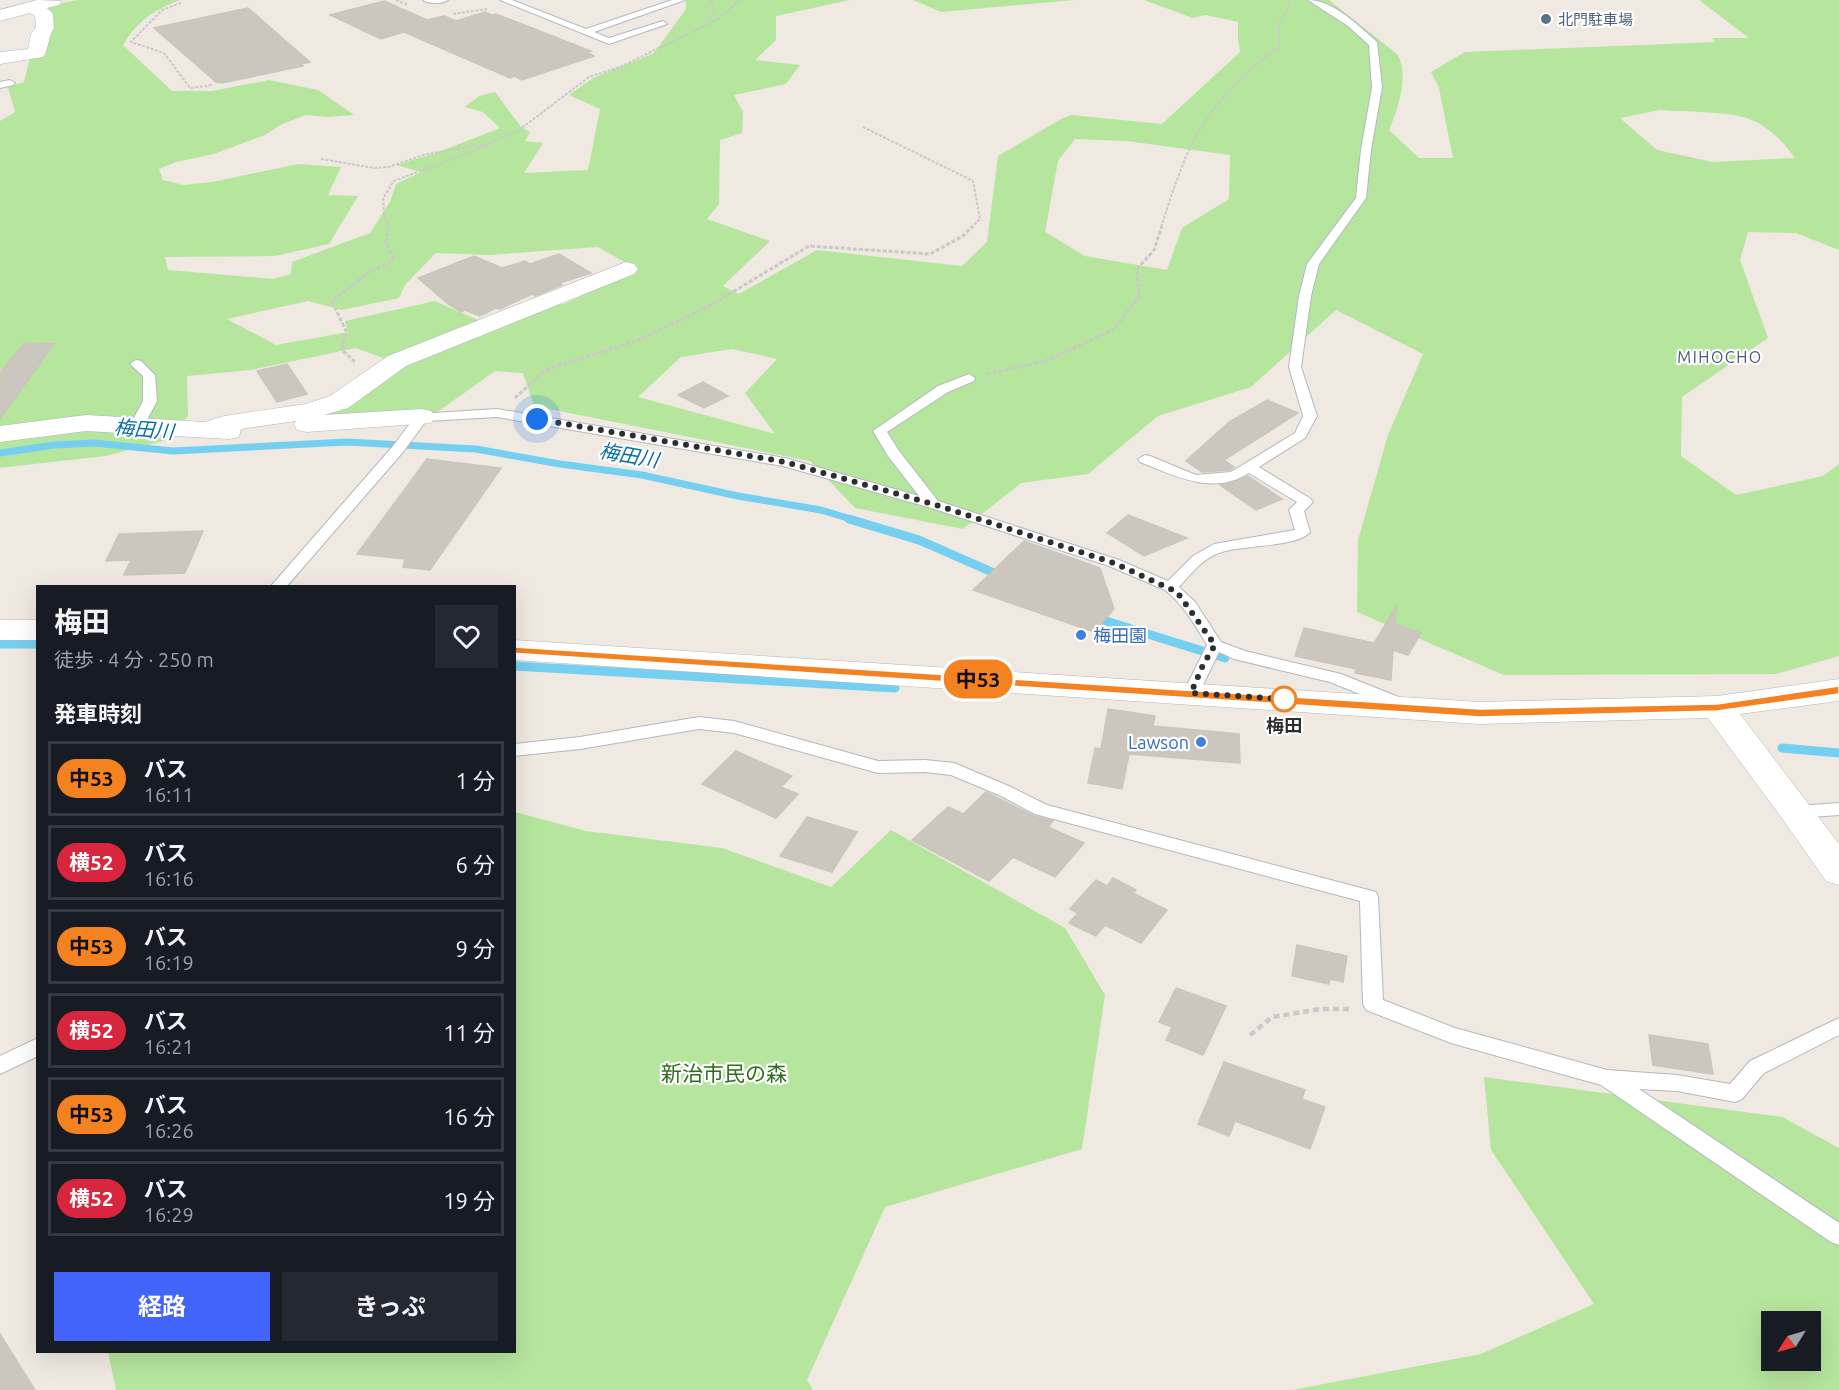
<!DOCTYPE html>
<html lang="ja">
<head>
<meta charset="utf-8">
<style>
	:root { --surface:#171b24; --page:#242831; --text:#f1f3f6; --muted:#9ea1a6; --line:#363941; --accent:#4264fb }
	body { margin:0; font-family:Ubuntu,"Noto Sans JP",sans-serif; background:var(--page); color:var(--text); height:100vh; display:flex; flex-direction:column; font-size:22px; white-space:nowrap }
	* { box-sizing:border-box; margin:0 }
	p { font-size:20px; color:var(--muted) }
	.icon { flex:none; width:33px; height:33px; fill:none; stroke:currentColor; stroke-width:2; stroke-linecap:round; stroke-linejoin:round }
	.map { position:relative; flex:1; overflow:hidden }
	.side { position:absolute; left:36px; top:585px; width:480px; height:768px; display:flex; flex-direction:column; background:var(--surface); border-radius:0px; box-shadow:0 6px 24px #0002 }
	.side>* { flex:none }
	.badge { padding:0 12px; border-radius:20px; font-size:21px; line-height:39px }
	.needle { width:39px; rotate:233deg }
	.controls { position:absolute; left:1761px; top:1311px; display:grid; gap:12px }
	.controls a { display:grid; place-items:center; width:60px; height:60px; border-radius:0px; background:var(--surface); box-shadow:0 6px 24px #0002; font-size:30px }
	.you { position:absolute; width:30px; height:30px; margin:-15px; border:4px solid #fff; border-radius:50%; background:#1a73e8; box-shadow:0 0 0 9px #1a73e833 }
	.map>.badge { position:absolute; translate:-50% -50%; box-shadow:0 0 0 3px #fff }
	h2 { padding:0 18px; font-size:22px; line-height:54px }
	.round { display:grid; place-items:center; flex:none; width:63px; height:63px; border-radius:0px; background:var(--page) }
	.headline { display:flex; align-items:center; justify-content:space-between; height:102px; padding:0 18px }
	h1 { font-size:28px; font-weight:700; line-height:45px }
	.primary-button { display:flex; gap:12px; margin-top:auto; padding:12px 18px }
	.primary-button a { flex:1; height:69px; border-radius:0px; background:var(--accent); color:#fff; font-size:24px; font-weight:700; line-height:69px; text-align:center }
	.primary-button a+a { background:var(--page); color:var(--text) }
	ul { padding:0; list-style:none }
	li { display:flex; align-items:center; gap:18px; height:75px; margin:0 12px 9px; padding:0 6px; border:3px solid var(--line); border-radius:0px }
	li div { flex:1 }
	li b { display:block; font-size:22px }
	li em { font-style:normal }
	li .badge { min-width:66px; font-weight:700; text-align:center }
	.map>svg:first-child { display:block }
</style>
</head>
<body>
<div class="map">
<svg width="1839" height="1390" viewBox="0 0 1839 1390">
	<rect width="100%" height="100%" fill="#efe9e1"/>
	<g fill="#b6e59e" fill-rule="evenodd">
		<path d="M 77,0 L 180,0 C 153,11 138,20 123,45 L 172,91 L 212,91 L 269,80 L 318,90 L 354,115 L 328,117 L 306,115 L 282,124 L 265,135 L 214,154 L 176,162 L 159,169 L 163,180 L 184,185 L 212,182 L 298,164 L 341,167 L 328,195 L 358,196 L 329,244 L 275,256 L 165,257 L 168,270 L 273,279 L 291,274 L 292,262 L 370,233 L 390,202 L 396,184 L 421,172 L 396,165 L 436,153 L 500,128 L 483,112 L 465,107 L 479,96 L 495,92 L 521,127 L 530,132 L 525,141 L 543,143 L 524,173 L 588,170 L 600,109 L 569,95 L 593,78 L 654,53 L 686,9 L 686,0 L 850,0 L 776,16 L 776,40 L 755,60 L 800,65 L 786,84 L 734,95 L 743,112 L 742,133 L 720,140 L 719,204 L 707,219 L 770,241 L 723,286 L 739,294 L 817,250 L 962,266 L 987,242 L 998,156 L 1061,119 L 1071,115 L 1162,124 L 1240,52 L 1238,39 L 1238,22 L 1206,15 L 1193,18 L 1144,0 L 1329,0 L 1398,55 C 1409,76 1398,109 1389,130 L 1419,158 L 1453,158 L 1439,88 L 1431,72 L 1465,52 L 1715,42 L 1712,38 L 1749,38 L 1699,0 L 1839,0 L 1839,250 L 1796,233 L 1748,232 L 1740,260 L 1768,338 L 1682,397 L 1681,456 L 1736,495 L 1823,476 L 1839,464 L 1839,656 L 1776,674 L 1504,675 L 1357,612 L 1358,540 L 1388,435 L 1423,354 L 1336,310 L 1251,387 L 1158,416 L 1088,474 L 1021,483 L 963,529 L 855,508 L 810,461 L 534,406 L 523,373 L 495,371 L 436,413 L 305,421 L 399,364 L 356,348 L 251,370 L 187,376 L 188,416 L 167,440 L 105,456 L 0,468 L 0,121 L 15,112 L 8,87 L 24,82 L 30,58 L 46,55 L 47,32 L 54,27 L 52,14 L 45,7 ZM 1660,110 C 1683,112 1730,111 1749,119 C 1768,126 1784,142 1795,158 L 1713,162 L 1657,150 L 1620,118 ZM 1075,139 L 1127,141 L 1230,155 L 1229,199 L 1182,228 L 1167,270 L 1085,256 L 1045,232 L 1058,161 ZM 598,247 L 637,269 L 564,304 L 515,310 L 478,320 L 435,301 L 345,321 L 348,332 L 276,345 L 227,319 L 308,301 L 342,310 L 399,298 L 405,285 L 436,253 L 489,255 ZM 732,349 L 777,359 L 745,393 L 775,434 L 638,397 L 681,357 Z"/>
		<path d="M 913,0 L 1075,0 L 941,12 Z"/>
		<path d="M 515,812 L 586,831 L 722,848 L 831,887 L 891,830 L 1065,928 L 1105,995 L 1082,1149 L 885,1207 L 807,1380 L 813,1390 L 116,1390 L 108,1352 L 514,1352 Z"/>
		<path d="M 1484,1077 L 1782,1117 L 1839,1148 L 1839,1390 L 1292,1390 L 1481,1354 L 1594,1304 L 1491,1150 ZM 1772,1322 L 1810,1322 L 1810,1360 L 1772,1360 Z"/>
	</g>
	<g fill="none" stroke-linecap="round" stroke-linejoin="round">
		<path stroke="#75cff0" stroke-width="7" d="M 0,453 L 54,445 L 94,443 L 173,451 L 347,442 L 476,449 L 560,464 L 642,475 L 738,496 L 821,510 L 854,520"/>
		<g stroke="#75cff0" stroke-width="9">
			<path d="M 849,519 L 919,540 L 1001,576"/>
			<path d="M 1093,617 L 1225,658"/>
			<path d="M 0,644 L 38,644"/>
			<path d="M 514,666 L 895,688"/>
			<path d="M 1782,748 L 1839,753"/>
		</g>
	</g>
	<g fill="#cbc7bf" stroke="#cbc5ba" stroke-width="1.5">
		<path d="M 384,1 L 427,20 L 444,16 L 456,21 L 485,12 L 492,15 L 496,14 L 591,51 L 587,52 L 594,56 L 522,80 L 514,76 L 510,78 L 404,32 L 381,39 L 330,15 Z"/>
		<path d="M 248,8 L 310,62 L 302,64 L 303,66 L 222,83 L 216,82 L 154,28 Z"/>
		<path d="M 559,254 L 591,273 L 560,283 L 562,285 L 535,296 L 532,294 L 500,309 L 496,308 L 480,316 L 465,310 L 461,312 L 448,304 L 418,278 L 474,256 L 502,268 L 525,261 L 530,264 Z"/>
		<path d="M 24,343 L 54,344 L 0,419 L 0,373 Z"/>
		<path d="M 287,364 L 307,394 L 277,402 L 257,371 Z"/>
		<path d="M 703,382 L 728,396 L 704,408 L 678,395 Z"/>
		<path d="M 1267,400 L 1298,413 L 1224,460 L 1234,467 L 1230,470 L 1202,472 L 1186,461 L 1229,422 Z"/>
		<path d="M 427,459 L 501,468 L 430,570 L 403,567 L 405,559 L 357,554 Z"/>
		<path d="M 1248,476 L 1282,499 L 1256,510 L 1220,485 Z"/>
		<path d="M 1128,515 L 1187,538 L 1144,556 L 1107,533 Z"/>
		<path d="M 203,531 L 185,573 L 124,575 L 131,560 L 106,561 L 119,534 Z"/>
		<path d="M 1024,541 L 1100,568 L 1114,609 L 1094,632 L 973,590 Z"/>
		<path d="M 1397,606 L 1395,624 L 1421,633 L 1408,655 L 1393,650 L 1391,680 L 1355,673 L 1356,669 L 1295,656 L 1304,628 L 1374,643 Z"/>
		<path d="M 1108,709 L 1155,716 L 1153,726 L 1239,734 L 1240,763 L 1129,754 L 1122,789 L 1088,783 L 1095,748 L 1101,749 Z"/>
		<path d="M 736,751 L 792,776 L 781,787 L 798,794 L 776,818 L 702,784 Z"/>
		<path d="M 986,792 L 1034,816 L 1053,821 L 1048,827 L 1084,843 L 1055,877 L 1013,857 L 989,881 L 912,840 L 948,807 L 963,814 Z"/>
		<path d="M 807,817 L 857,832 L 832,872 L 780,856 Z"/>
		<path d="M 1113,878 L 1136,890 L 1133,893 L 1167,910 L 1141,943 L 1105,925 L 1096,936 L 1069,923 L 1078,913 L 1070,909 L 1096,880 L 1107,886 Z"/>
		<path d="M 1297,945 L 1347,956 L 1343,982 L 1330,979 L 1329,984 L 1292,976 Z"/>
		<path d="M 1176,988 L 1226,1006 L 1203,1055 L 1166,1040 L 1172,1027 L 1159,1022 Z"/>
		<path d="M 1649,1035 L 1708,1044 L 1713,1074 L 1653,1065 Z"/>
		<path d="M 1224,1062 L 1305,1090 L 1302,1099 L 1325,1107 L 1310,1149 L 1235,1121 L 1229,1136 L 1198,1124 Z"/>
		<path d="M 0,1334 L 35,1390 L 0,1390 Z"/>
	</g>
	<g fill="none" stroke-linecap="round" stroke-linejoin="round">
		<g stroke="#b4b7c1" stroke-width="2">
			<g id="lane">
				<path d="M 423,0 L 448,0 C 443,4 428,4 423,0 Z"/>
				<path d="M 500,0 L 512,0 L 586,29 L 672,0 L 685,0 L 594,32 L 609,38 L 663,21 L 667,24 L 609,44 Z"/>
				<path d="M 1308,0 C 1333,0 1359,26 1377,42 L 1382,87 L 1371,150 L 1366,198 L 1319,264 L 1311,296 L 1301,367 L 1317,416 L 1305,438 L 1259,467 L 1311,499 L 1313,502 L 1304,511 L 1310,532 C 1296,549 1238,543 1214,555 C 1200,562 1190,575 1179,587 L 1195,602 L 1221,642 L 1245,651 L 1341,674 L 1406,700 L 1408,704 L 1406,708 L 1394,708 L 1330,682 L 1234,659 L 1219,652 L 1197,697 L 1185,697 L 1183,693 L 1207,645 C 1195,625 1184,605 1165,590 L 1109,566 L 928,507 L 783,466 L 497,417 L 426,421 L 403,452 L 287,586 L 271,586 L 393,446 L 417,414 L 497,409 L 785,458 L 919,496 L 888,456 L 873,431 L 938,386 L 969,374 L 975,378 L 974,381 L 948,392 L 887,432 L 899,451 L 938,501 L 1119,560 L 1168,581 L 1193,556 L 1214,544 L 1295,530 L 1289,510 L 1297,502 L 1249,473 C 1213,496 1175,476 1140,462 L 1138,459 L 1145,455 L 1150,456 L 1196,475 L 1231,472 L 1295,433 L 1303,416 L 1289,367 L 1299,296 L 1307,264 L 1356,198 L 1361,150 L 1372,87 L 1369,45 L 1348,26 Z"/>
				<path d="M 10,80 L 15,83 L 13,85 L 0,88 L 0,82 Z"/>
				<path d="M 136,360 L 141,361 L 155,375 L 157,401 L 143,427 L 136,431 L 129,427 L 143,401 L 143,376 L 130,364 Z"/>
				<path d="M 699,717 L 734,721 L 878,761 L 925,760 L 954,763 L 1011,787 L 1047,805 L 1376,892 L 1378,897 L 1383,1000 L 1455,1028 L 1607,1070 L 1677,1075 L 1730,1084 L 1750,1061 L 1839,1018 L 1839,1035 L 1764,1073 L 1742,1099 L 1735,1102 L 1677,1091 L 1639,1089 L 1839,1223 L 1839,1245 L 1831,1242 L 1601,1085 L 1451,1043 L 1366,1010 L 1363,1004 L 1360,901 L 1035,814 L 999,795 L 951,775 L 925,772 L 878,773 L 734,733 L 699,729 L 580,749 L 514,756 L 514,744 L 580,737 Z"/>
				<path d="M 1839,803 L 1839,815 L 1797,818 L 1791,816 L 1788,812 L 1791,808 L 1797,806 Z"/>
				<path d="M 38,1038 L 38,1056 L 0,1074 L 0,1056 Z"/>
			</g>
		</g>
		<g stroke="#b4b7c1" stroke-width="1">
			<g id="street">
				<path d="M 37,0 L 62,1 L 59,5 L 47,8 L 53,14 L 54,28 C 48,37 49,48 43,57 L 0,64 L 0,52 L 28,49 L 31,34 L 36,27 L 35,16 L 30,13 L 0,21 L 0,10 Z"/>
				<path d="M 626,262 L 634,264 L 638,269 L 634,274 L 406,366 L 348,408 L 324,415 L 422,409 L 431,411 L 435,417 L 431,423 L 307,432 L 297,430 L 294,424 L 296,421 L 241,429 L 239,437 L 229,439 L 86,431 L 0,442 L 0,426 L 86,415 L 205,422 L 224,416 L 306,404 L 330,396 L 388,356 Z"/>
			</g>
		</g>
		<g stroke="#b4b7c1" stroke-width="1">
			<g id="secondary">
				<rect x="0" y="620" width="38" height="20"/>
				<path d="M 514,640 L 1480,702 L 1717,696 L 1839,679 L 1839,701 L 1740,714 L 1839,844 L 1839,885 L 1826,881 L 1784,821 L 1708,718 L 1480,724 L 514,660 Z"/>
			</g>
		</g>
		<g stroke="#c9c9c9" stroke-width="2" stroke-dasharray="3 1.5" stroke-linecap="butt">
			<path d="M 396,0 L 408,5"/>
			<path d="M 181,3 L 162,10 L 131,42 L 164,53 L 190,88 L 212,85"/>
			<path d="M 453,14 L 487,9"/>
			<path d="M 707,22 L 715,12 L 711,0"/>
			<path d="M 863,127 L 973,181 L 980,219 L 972,227"/>
			<path d="M 321,159 L 375,168 L 388,167 L 427,154 L 486,144"/>
			<path d="M 389,227 L 384,213 L 383,198 L 394,181 L 476,150 L 519,130 L 589,77 L 620,67 L 718,19 L 740,0"/>
			<path d="M 1161,227 C 1174,188 1187,143 1213,110 C 1232,86 1255,65 1279,46 L 1279,24 L 1289,6 L 1289,0"/>
		</g>
		<g stroke="#c9c9c9" stroke-width="3" stroke-dasharray="4 2" stroke-linecap="butt">
			<path d="M 355,362 L 342,350 L 346,331 L 332,301 L 369,272 L 390,262 L 393,256 L 386,242 L 389,226"/>
			<path d="M 987,374 L 1045,361 L 1113,330 L 1139,297 L 1137,269 L 1154,250 L 1162,226"/>
			<path d="M 515,398 L 545,370 L 636,341 L 706,308 L 809,246 L 930,254 L 963,236 L 973,226"/>
		</g>
		<path stroke="#c9c9c9" stroke-width="4.5" stroke-dasharray="6 4" stroke-linecap="butt" d="M 1250,1035 L 1272,1017 L 1321,1009 L 1349,1009"/>
		<use href="#lane" fill="#fff" fill-rule="evenodd"/>
		<use href="#street" fill="#fff" fill-rule="evenodd"/>
		<use href="#secondary" fill="#fff" fill-rule="evenodd"/>
	</g>
	<path fill="#f58220" stroke="#fff" stroke-width="1.5" d="M 514,647 L 1480,709 L 1717,704 L 1839,686 L 1839,694 L 1717,711 L 1480,717 L 510,653 L 510,648 Z"/>
	<g fill="none" stroke-linecap="round" stroke-linejoin="round">
		<path stroke="#2e2e2e" stroke-width="6" stroke-dasharray="0 10.8" d="M 537,419 L 785,462 L 933,504 L 1114,563 L 1177,592 L 1215,645 L 1203,665 L 1191,693 L 1284,699"/>
	</g>
	<circle fill="#5c6f8a" stroke="#fff" stroke-width="2" cx="1546" cy="19" r="6"/>
	<g fill="#3f7fe0" stroke="#fff" stroke-width="2">
		<circle cx="1081" cy="635" r="6"/>
		<circle cx="1201" cy="742" r="6"/>
	</g>
	<circle fill="#fff" stroke="#f58220" stroke-width="3" cx="1284" cy="699" r="12"/>
	<g text-anchor="middle" dominant-baseline="central" stroke-width="4.5" stroke-linejoin="round" paint-order="stroke">
		<g font-size="15" fill="#4e5e75" stroke="#fff" text-anchor="start">
			<text x="1558" y="19">北門駐車場</text>
		</g>
		<g font-size="16" letter-spacing="1.5" fill="#4d5680" stroke="#fff">
			<text x="1720" y="357">MIHOCHO</text>
		</g>
		<g font-size="18" fill="#366cbe" stroke="#fff" text-anchor="start">
			<text x="1093" y="635">梅田園</text>
			<text x="1189" y="742" text-anchor="end">Lawson</text>
		</g>
		<g font-size="18" font-weight="bold" fill="#2e2e2e" stroke="#fff">
			<text x="1284" y="725">梅田</text>
		</g>
		<g font-size="20" font-style="italic" fill="#0d6fa3" stroke="#fff">
			<text transform="translate(144 429) rotate(5)">梅田川</text>
			<text transform="translate(629 455) rotate(10)">梅田川</text>
		</g>
		<g font-size="21" fill="#2c6e1b" stroke="#fff">
			<text x="724" y="1073">新治市民の森</text>
		</g>
	</g>
</svg>
<div class="controls">
<a><svg class="needle" viewBox="-14 -14 28 28"><path d="M0-13l5 13h-10z" fill="#e53935"/><path d="M0 13l5-13h-10z" fill="#9ea1a6"/></svg></a>
</div>
<div class="you" style="left:537px;top:419px"></div>
<b class="badge" style="left:978px;top:679px;background:#f58220;color:#111">中53</b>
<section class="side">
<div class="headline"><div><h1>梅田</h1><p>徒歩 · 4 分 · 250 m</p></div><a class="round"><svg class="icon" aria-label="heart" viewBox="0 0 24 24"><path d="M12 20l-8-8c-3-5 5-10 8-4 3-6 11-1 8 4z"/></svg></a></div>
<h2>発車時刻</h2>
<ul>
<li><span class="badge" style="background:#f58220;color:#111">中53</span><div><b>バス</b><p>16:11</p></div><em>1 分</em></li>
<li><span class="badge" style="background:#d7263d;color:#fff">横52</span><div><b>バス</b><p>16:16</p></div><em>6 分</em></li>
<li><span class="badge" style="background:#f58220;color:#111">中53</span><div><b>バス</b><p>16:19</p></div><em>9 分</em></li>
<li><span class="badge" style="background:#d7263d;color:#fff">横52</span><div><b>バス</b><p>16:21</p></div><em>11 分</em></li>
<li><span class="badge" style="background:#f58220;color:#111">中53</span><div><b>バス</b><p>16:26</p></div><em>16 分</em></li>
<li><span class="badge" style="background:#d7263d;color:#fff">横52</span><div><b>バス</b><p>16:29</p></div><em>19 分</em></li>
</ul>
<div class="primary-button"><a>経路</a><a>きっぷ</a></div>
</section>
</div>
</body>
</html>
